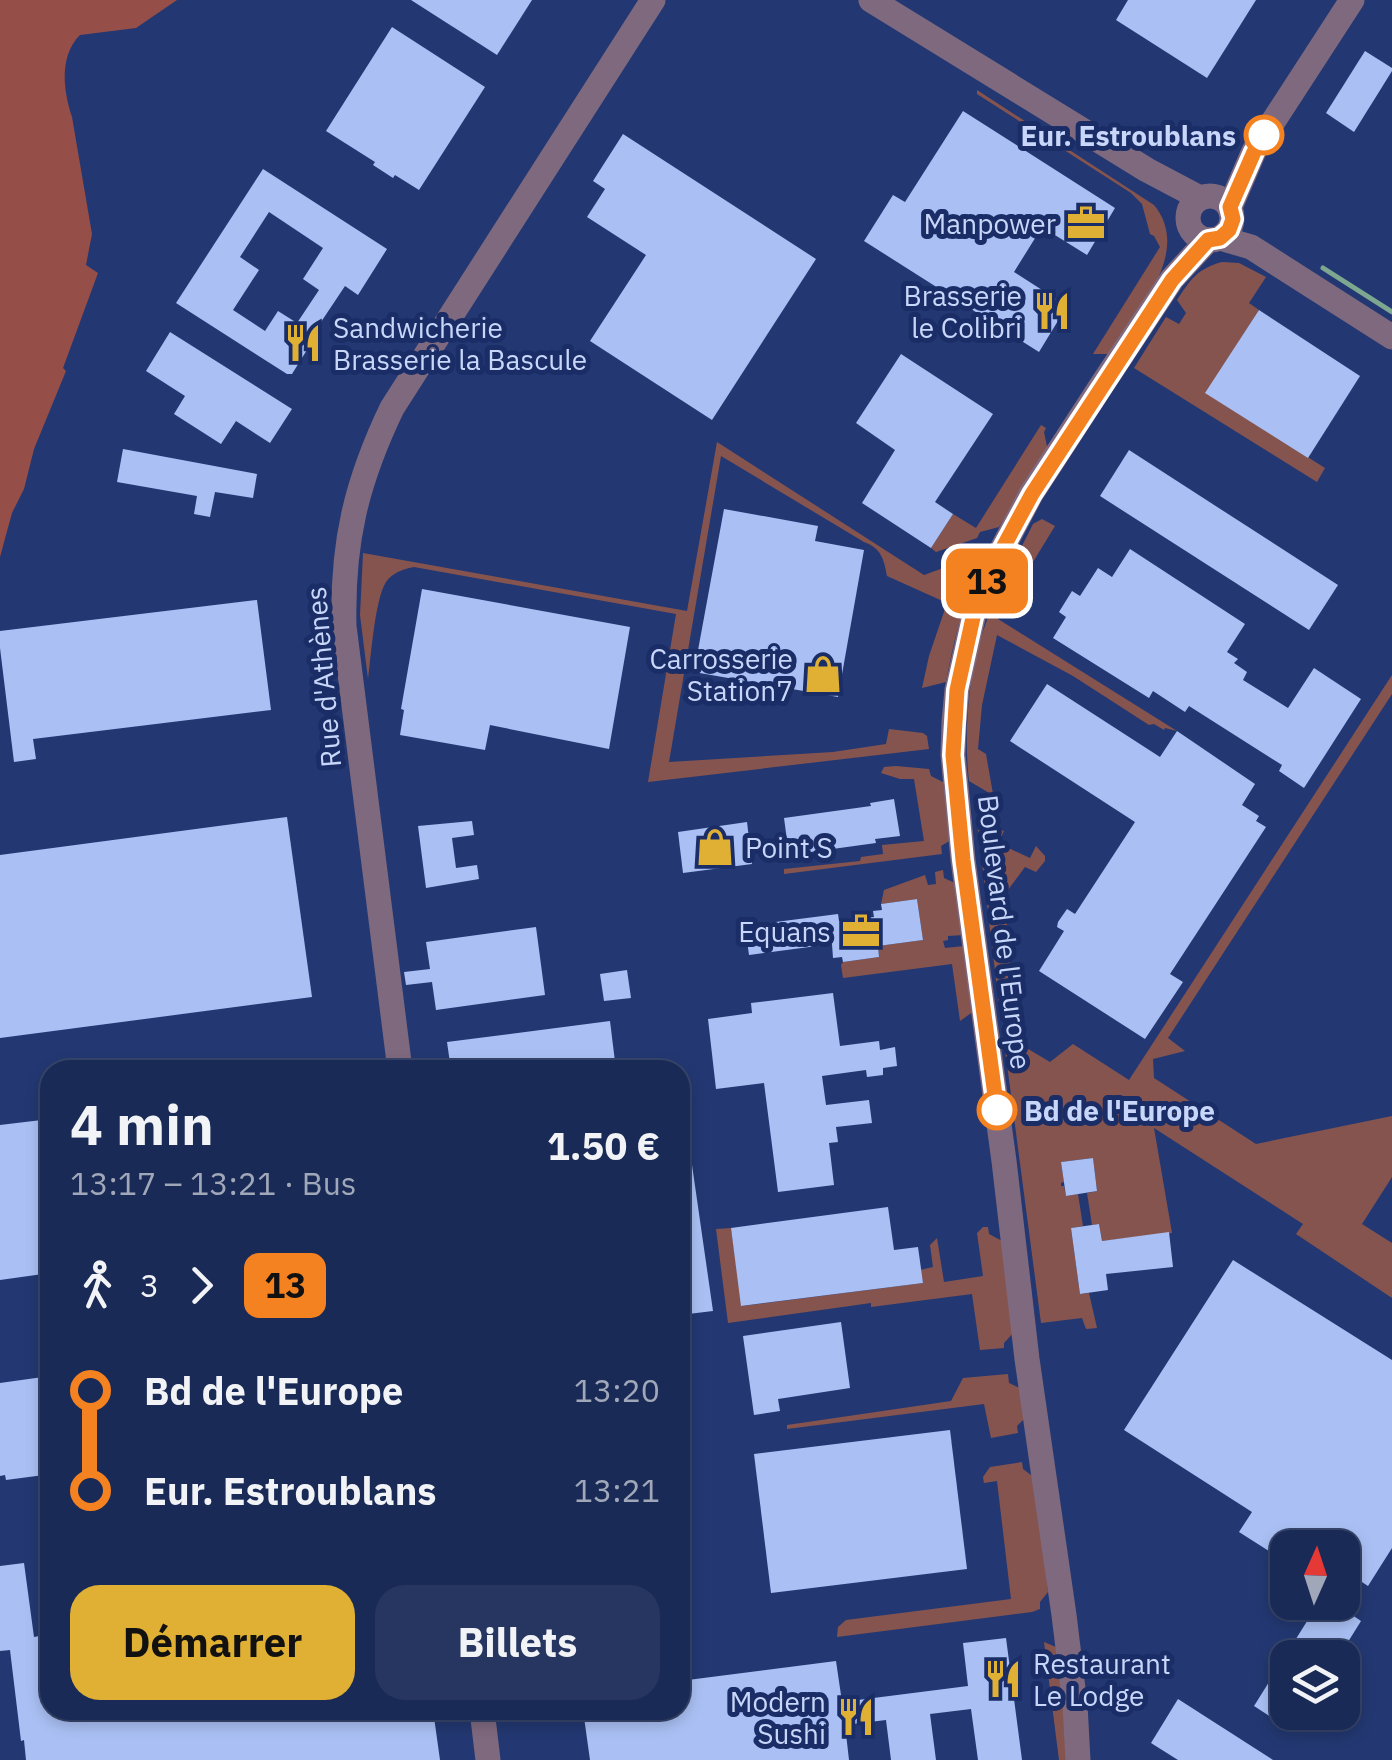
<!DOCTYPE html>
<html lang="fr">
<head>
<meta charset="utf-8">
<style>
	:root { --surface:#1a2a56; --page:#273660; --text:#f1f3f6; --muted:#9fa7b9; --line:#38466c; --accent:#e0b034 }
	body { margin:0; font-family:"IBM Plex Sans",sans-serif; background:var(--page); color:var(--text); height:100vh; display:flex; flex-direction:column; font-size:38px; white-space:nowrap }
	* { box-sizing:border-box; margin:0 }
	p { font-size:32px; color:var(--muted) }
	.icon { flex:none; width:55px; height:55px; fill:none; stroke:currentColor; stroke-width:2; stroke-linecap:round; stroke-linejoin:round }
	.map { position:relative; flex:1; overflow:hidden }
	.details { position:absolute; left:40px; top:1060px; width:650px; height:660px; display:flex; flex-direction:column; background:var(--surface); border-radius:30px; box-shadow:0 5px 15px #0003,0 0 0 2px var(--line) }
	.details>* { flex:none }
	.badge { padding:0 20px; border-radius:15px; font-size:35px; line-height:65px }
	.needle { width:65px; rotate:3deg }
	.fabs { position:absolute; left:1270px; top:1530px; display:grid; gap:20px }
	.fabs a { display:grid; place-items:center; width:90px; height:90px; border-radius:20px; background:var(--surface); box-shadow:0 5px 15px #0003,0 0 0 2px var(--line); font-size:50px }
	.map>.badge { position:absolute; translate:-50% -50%; box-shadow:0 0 0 5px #fff }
	.legs { display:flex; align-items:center; gap:15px; height:110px; padding:0 30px; font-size:32px }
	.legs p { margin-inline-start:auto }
	.head { display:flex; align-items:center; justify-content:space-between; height:170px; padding:0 30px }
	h1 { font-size:55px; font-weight:700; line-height:75px }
	.action { display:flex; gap:20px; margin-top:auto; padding:20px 30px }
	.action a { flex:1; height:115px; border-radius:30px; background:var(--accent); color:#111; font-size:40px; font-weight:700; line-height:115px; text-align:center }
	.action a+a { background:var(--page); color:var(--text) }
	ul { padding:0 30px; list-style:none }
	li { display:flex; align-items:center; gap:35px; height:100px; font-size:38px }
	li i { display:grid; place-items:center; width:15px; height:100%; margin:0 12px; background:currentColor }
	li i::after { content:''; width:25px; height:25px; margin:-12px; border:8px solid; border-radius:50%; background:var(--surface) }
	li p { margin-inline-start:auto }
	li:first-child i { background:linear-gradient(#0000 50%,currentColor 0) }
	li:last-child i { background:linear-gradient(currentColor 50%,#0000 0) }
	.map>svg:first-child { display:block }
</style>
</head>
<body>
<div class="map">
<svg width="1392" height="1760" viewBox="0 0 1392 1760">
	<rect width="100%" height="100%" fill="#233872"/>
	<g fill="#86544f">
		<path d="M 977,90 L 1154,205 C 1193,252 1136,313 1110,354 L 1093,354 L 1160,247 L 1154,236 L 1150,234 L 1142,204 L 1131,193 L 977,94 Z"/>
		<path d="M 1222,262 L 1239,263 L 1266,277 L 1249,303 L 1259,310 L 1206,393 L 1325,468 L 1317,482 L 1134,368 L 1166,317 L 1179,324 L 1186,313 L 1177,300 C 1191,279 1197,269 1222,262 Z"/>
		<path d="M 1041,425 L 1046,428 L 1044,432 L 1048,451 L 999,527 L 980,532 L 977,538 L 936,552 L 931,548 L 953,514 L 976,528 Z"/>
		<path d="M 717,442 L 924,575 L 957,563 L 965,562 L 963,568 L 975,576 C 961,610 953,645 946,682 L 922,688 L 929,656 L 947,603 L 887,576 C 884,559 881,548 864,542 L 721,456 L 669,762 L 833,752 L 886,744 L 889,729 L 923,733 L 927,736 L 929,749 L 648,782 L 676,614 L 414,567 C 404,569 393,572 386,582 C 375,599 371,656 368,679 L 360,615 L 363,553 L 687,611 Z"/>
		<path d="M 1042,519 L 1055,526 L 998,619 L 1177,731 L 1165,728 L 1164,730 L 1154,724 L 1149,725 L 1073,676 L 997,635 L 982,705 L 978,749 L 986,754 L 993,794 L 991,794 L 969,781 C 963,727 969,668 988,617 C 1000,585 1018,555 1033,524 Z"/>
		<path d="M 1392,675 L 1392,694 L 1168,1038 L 1185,1051 L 1153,1059 L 1154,1078 L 1256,1144 L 1392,1116 L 1392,1177 L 1362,1224 L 1392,1243 L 1392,1298 L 1296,1234 L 1303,1224 L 1154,1128 L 1172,1233 L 1102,1241 L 1099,1224 L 1092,1225 L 1087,1193 L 1097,1191 L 1093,1158 L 1061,1162 L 1064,1182 L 1061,1183 L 1061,1186 L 1064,1186 L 1066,1196 L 1078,1194 L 1083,1226 L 1071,1228 L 1080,1294 L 1089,1293 L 1097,1328 L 1086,1329 L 1082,1318 L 1041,1323 L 1003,1034 L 1050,1062 L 1073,1044 L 1129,1080 Z"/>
		<path d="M 896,766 L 929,769 L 931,776 L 943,782 L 951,840 L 941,846 L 942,854 L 784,874 L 784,869 L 860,861 L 861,857 L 883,854 L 882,845 L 924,841 L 914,779 L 900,779 L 881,773 L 884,767 Z"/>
		<path d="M 988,827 L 1004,831 L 998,843 L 1030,858 L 1036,846 L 1045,856 L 1045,861 L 1036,872 L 1025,867 L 1002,898 C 1010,934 1013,965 1005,1000 L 999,1004 L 978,830 Z"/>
		<path d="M 943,870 L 944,878 L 957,884 L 964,935 L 948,936 L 948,940 L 943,941 L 945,948 L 964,946 L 974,1011 L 960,1021 L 952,964 L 843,978 L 841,965 L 843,962 L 879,957 L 878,946 L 923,940 L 917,899 L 881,904 L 884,890 L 925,875 L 928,885 L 936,884 L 935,872 Z"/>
		<path d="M 983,1227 L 988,1227 L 989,1234 L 1004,1242 L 1015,1331 L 1004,1343 L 1004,1348 L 980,1350 L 972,1294 L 871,1307 L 871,1303 L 728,1323 L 716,1229 L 731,1228 L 742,1306 L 923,1283 L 920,1270 L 933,1267 L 930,1245 L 937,1238 L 944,1282 L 983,1276 L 977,1233 Z"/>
		<path d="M 1008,1374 L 1009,1383 L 1022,1389 L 1026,1417 L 1017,1426 L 1018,1433 L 991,1438 L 984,1404 L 787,1429 L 787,1425 L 951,1401 L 963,1378 Z"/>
		<path d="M 1022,1462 L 1023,1469 L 1035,1478 L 1048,1592 L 1040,1602 L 1040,1609 L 1032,1612 L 837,1637 L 838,1627 L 846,1620 L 1011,1599 L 997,1481 L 984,1483 L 983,1477 L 990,1467 Z"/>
		<path d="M 1044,1642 L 1056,1647 L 1069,1760 L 1059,1760 Z"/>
	</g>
	<path fill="#954e48" d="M 0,0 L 177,0 L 136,28 L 80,35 C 59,56 63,90 72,117 L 92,234 L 86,265 L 98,273 L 63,368 L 66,371 L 34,449 L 24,489 L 12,513 L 0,557 Z"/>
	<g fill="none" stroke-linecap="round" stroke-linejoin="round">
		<path stroke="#7da88f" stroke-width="5" d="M 1323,268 L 1392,312"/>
	</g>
	<g fill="#aac0f4" fill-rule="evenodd">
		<path d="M 411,0 L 532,0 L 497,55 Z"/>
		<path d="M 1128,0 L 1256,0 L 1207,78 L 1116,20 Z"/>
		<path d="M 392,27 L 485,87 L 419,190 L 395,175 L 393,178 L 373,165 L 375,162 L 326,131 Z"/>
		<path d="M 1365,51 L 1392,68 L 1392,71 L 1354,132 L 1326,113 Z"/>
		<path d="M 963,111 L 1115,208 L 1087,255 L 1042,227 L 1014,272 L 1067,306 L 1039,352 L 864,241 L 893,195 L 905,202 Z"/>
		<path d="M 623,134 L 816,259 L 712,420 L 590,341 L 646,255 L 587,217 L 605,189 L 593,181 Z"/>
		<path d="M 263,169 L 387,249 L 358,295 L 345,286 L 307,343 L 310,345 L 292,374 L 287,374 L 176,303 ZM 269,212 L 323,248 L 303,279 L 319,290 L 297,323 L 278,311 L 265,331 L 233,310 L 259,270 L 240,257 Z"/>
		<path d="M 1259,310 L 1360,376 L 1308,458 L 1205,393 Z"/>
		<path d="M 170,332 L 292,409 L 270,443 L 236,421 L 221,444 L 174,414 L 185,396 L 146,371 Z"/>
		<path d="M 901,354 L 993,414 L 935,502 L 953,514 L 931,548 L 862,503 L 895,450 L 856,423 Z"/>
		<path d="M 123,449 L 257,474 L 253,498 L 215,492 L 210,517 L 194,514 L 197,496 L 117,482 Z"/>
		<path d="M 1129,450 L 1338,585 L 1309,630 L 1100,496 Z"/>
		<path d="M 724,509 L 818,526 L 815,541 L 864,550 L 838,697 L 694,672 Z"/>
		<path d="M 1130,549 L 1245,624 L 1227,652 L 1238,659 L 1234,663 L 1247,672 L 1243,680 L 1288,708 L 1314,668 L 1361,699 L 1304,788 L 1279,771 L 1282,765 L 1189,706 L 1185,712 L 1153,691 L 1149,698 L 1053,638 L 1066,617 L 1059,612 L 1072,591 L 1080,596 L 1098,568 L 1112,577 Z"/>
		<path d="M 422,589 L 630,627 L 609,749 L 490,725 L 485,750 L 400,735 L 404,710 L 401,709 Z"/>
		<path d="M 257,600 L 271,710 L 33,739 L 36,759 L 14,762 L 0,648 L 0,631 Z"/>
		<path d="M 1047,684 L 1160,757 L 1177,731 L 1255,784 L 1242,805 L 1259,816 L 1256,821 L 1266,827 L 1170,974 L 1183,982 L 1145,1039 L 1039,971 L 1064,931 L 1057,927 L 1058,922 L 1067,909 L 1075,914 L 1135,822 L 1010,741 Z"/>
		<path d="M 894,799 L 900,836 L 875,839 L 876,843 L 789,855 L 784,818 L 871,806 L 870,803 Z"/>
		<path d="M 287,817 L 312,997 L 0,1038 L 0,855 Z"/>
		<path d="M 472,821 L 474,835 L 452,838 L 456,868 L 477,865 L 479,879 L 426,888 L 418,826 Z"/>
		<path d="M 747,822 L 752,864 L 683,873 L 678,832 Z"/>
		<path d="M 917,899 L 923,940 L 878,946 L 879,957 L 843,962 L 842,957 L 833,958 L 832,944 L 749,955 L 745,926 L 838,914 L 839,921 L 874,917 L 873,911 L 882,910 L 881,904 Z"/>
		<path d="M 536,927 L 545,995 L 436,1010 L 432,982 L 406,985 L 404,972 L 430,969 L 426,942 Z"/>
		<path d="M 627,970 L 631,998 L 604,1001 L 600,974 Z"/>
		<path d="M 833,993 L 840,1046 L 879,1041 L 880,1050 L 895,1047 L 897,1066 L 883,1068 L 883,1075 L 867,1077 L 866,1070 L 822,1076 L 826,1105 L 869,1100 L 872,1123 L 836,1127 L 838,1142 L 829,1143 L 834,1185 L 778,1192 L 764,1083 L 716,1089 L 708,1019 L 752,1013 L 751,1003 Z"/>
		<path d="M 610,1021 L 616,1070 L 451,1070 L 447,1042 Z"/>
		<path d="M 50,1119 L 50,1273 L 0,1280 L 0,1125 Z"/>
		<path d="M 689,1144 L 713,1311 L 680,1315 L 680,1145 Z"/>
		<path d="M 1093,1158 L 1097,1191 L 1066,1196 L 1061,1162 Z"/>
		<path d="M 888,1207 L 894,1250 L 918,1247 L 923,1283 L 741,1306 L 731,1228 Z"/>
		<path d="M 1099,1224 L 1102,1241 L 1169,1232 L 1173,1267 L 1106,1274 L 1108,1290 L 1080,1294 L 1071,1228 Z"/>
		<path d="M 1233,1260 L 1392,1360 L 1392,1548 L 1368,1586 L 1342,1569 L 1342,1548 L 1288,1548 L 1288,1563 L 1239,1532 L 1252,1512 L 1124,1430 Z"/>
		<path d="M 841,1322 L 850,1388 L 778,1399 L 780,1411 L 754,1415 L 743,1336 Z"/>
		<path d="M 50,1376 L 50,1469 L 44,1470 L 44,1475 L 6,1480 L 5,1475 L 0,1476 L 0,1383 Z"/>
		<path d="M 950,1430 L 967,1569 L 771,1593 L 754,1454 Z"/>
		<path d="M 24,1563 L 34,1637 L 50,1634 L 50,1710 L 433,1710 L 440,1760 L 26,1760 L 24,1740 L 21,1741 L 10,1650 L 0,1651 L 0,1566 Z"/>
		<path d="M 1319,1602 L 1333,1602 L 1361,1621 L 1338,1658 L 1288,1658 L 1288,1712 L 1302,1712 L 1291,1730 L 1254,1706 Z"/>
		<path d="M 1006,1638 L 1022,1760 L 978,1760 L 971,1709 L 930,1714 L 936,1760 L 891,1760 L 886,1720 L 845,1725 L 849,1760 L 590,1760 L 583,1710 L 680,1710 L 680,1681 L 836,1661 L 842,1702 L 968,1686 L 963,1643 Z"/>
		<path d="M 1178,1699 L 1273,1760 L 1178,1760 L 1151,1743 Z"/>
	</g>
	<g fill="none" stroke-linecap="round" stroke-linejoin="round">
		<g stroke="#7f697f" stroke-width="25">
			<path d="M 871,0 L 1147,170 L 1200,198"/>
			<circle cx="1210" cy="218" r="22"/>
			<path d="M 1230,207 L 1254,151 L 1352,0"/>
			<path d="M 1220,238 L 1251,247 L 1392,337"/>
			<path d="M 400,1070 L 344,626 C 342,543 356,483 392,408 L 653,0"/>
			<path d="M 482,1710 L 488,1760"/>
			<path d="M 1078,1760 L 1075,1705 L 1064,1615 L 1027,1359 L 1004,1161 L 963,860 L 953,755 L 954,722 L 957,690 L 974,613 L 999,555 L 1031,494 L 1101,386 L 1172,279 L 1208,240"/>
		</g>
	</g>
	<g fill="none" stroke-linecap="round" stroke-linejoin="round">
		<g stroke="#fff" stroke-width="22">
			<path id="line-1" d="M 997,1110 L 963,860 L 953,755 L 957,690 L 974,613 L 999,555 L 1032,494 L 1172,280 L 1208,240 L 1220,238 L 1229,230 L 1233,219 L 1230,207 L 1254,152 L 1264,135"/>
		</g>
		<use href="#line-1" stroke="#f58220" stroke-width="15"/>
	</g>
	<defs>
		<g id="office-bare" transform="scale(3)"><path d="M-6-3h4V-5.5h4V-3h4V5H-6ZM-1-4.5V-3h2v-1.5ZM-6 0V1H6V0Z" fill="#e0b034" stroke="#1a2d66" stroke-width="2.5" paint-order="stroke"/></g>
		<g id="restaurant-bare" transform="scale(3)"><path d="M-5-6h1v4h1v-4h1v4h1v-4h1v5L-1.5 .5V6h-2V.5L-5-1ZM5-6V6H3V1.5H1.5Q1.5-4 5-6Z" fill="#e0b034" stroke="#1a2d66" stroke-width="2.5" paint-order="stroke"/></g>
		<g id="shop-bare" transform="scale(3)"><path d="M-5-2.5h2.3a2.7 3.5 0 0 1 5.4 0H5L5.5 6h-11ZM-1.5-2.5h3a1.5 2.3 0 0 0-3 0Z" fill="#e0b034" stroke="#1a2d66" stroke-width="2.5" paint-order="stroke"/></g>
	</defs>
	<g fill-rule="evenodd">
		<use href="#office-bare" x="1086" y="223"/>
		<use href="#restaurant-bare" x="1052" y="311"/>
		<use href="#restaurant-bare" x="303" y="343"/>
		<use href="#shop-bare" x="823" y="674"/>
		<use href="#shop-bare" x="715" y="847"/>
		<use href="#office-bare" x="861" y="931"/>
		<use href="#restaurant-bare" x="1003" y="1679"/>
		<use href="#restaurant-bare" x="856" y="1717"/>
	</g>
	<g fill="#fff" stroke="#f58220" stroke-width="5">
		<circle cx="1264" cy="135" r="18"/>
		<circle cx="997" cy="1110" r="18"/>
	</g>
	<g text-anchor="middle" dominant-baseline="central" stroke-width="10" stroke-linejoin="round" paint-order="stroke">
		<g font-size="28" font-weight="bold" fill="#c7d6f9" stroke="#1a2d66" text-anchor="end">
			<text x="1236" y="135">Eur. Estroublans</text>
			<text x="1024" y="1110" text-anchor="start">Bd de l'Europe</text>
		</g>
		<g font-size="28" fill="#c7d6f9" stroke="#1a2d66" text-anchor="end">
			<text x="1056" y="223">Manpower</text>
			<text x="1022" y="295">Brasserie<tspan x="1022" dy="32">le Colibri</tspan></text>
			<text x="333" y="327" text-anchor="start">Sandwicherie<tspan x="333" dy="32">Brasserie la Bascule</tspan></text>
			<text x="793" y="658">Carrosserie<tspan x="793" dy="32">Station7</tspan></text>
			<text x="745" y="847" text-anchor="start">Point S</text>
			<text x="831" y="931">Equans</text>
			<text x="1033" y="1663" text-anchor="start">Restaurant<tspan x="1033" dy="32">Le Lodge</tspan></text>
			<text x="826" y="1701">Modern<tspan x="826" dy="32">Sushi</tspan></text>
		</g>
		<g font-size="28" fill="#c7d6f9" stroke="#1a2d66">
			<text transform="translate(323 677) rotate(-95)">Rue d'Athènes</text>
			<text transform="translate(1005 932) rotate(83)">Boulevard de l'Europe</text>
		</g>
	</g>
</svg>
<div class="fabs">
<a><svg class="needle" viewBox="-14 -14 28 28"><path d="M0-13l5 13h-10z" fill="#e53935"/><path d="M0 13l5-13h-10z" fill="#9fa7b9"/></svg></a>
<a><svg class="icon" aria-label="layers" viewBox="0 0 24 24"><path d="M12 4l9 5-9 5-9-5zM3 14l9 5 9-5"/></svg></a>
</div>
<b class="badge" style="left:987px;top:581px;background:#f58220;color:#111">13</b>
<section class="details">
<div class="head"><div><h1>4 min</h1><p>13:17 – 13:21 · Bus</p></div><b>1.50 €</b></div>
<div class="legs"><svg class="icon" aria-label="walk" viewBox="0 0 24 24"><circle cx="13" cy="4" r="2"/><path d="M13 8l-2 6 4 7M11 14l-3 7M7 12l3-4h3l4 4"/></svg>3<svg class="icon" aria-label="forward" viewBox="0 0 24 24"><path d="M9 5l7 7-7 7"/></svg><b class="badge" style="background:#f58220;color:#111">13</b></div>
<ul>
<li><i style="color:#f58220"></i><b>Bd de l'Europe</b><p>13:20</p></li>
<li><i style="color:#f58220"></i><b>Eur. Estroublans</b><p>13:21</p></li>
</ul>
<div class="action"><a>Démarrer</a><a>Billets</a></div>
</section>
</div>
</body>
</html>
